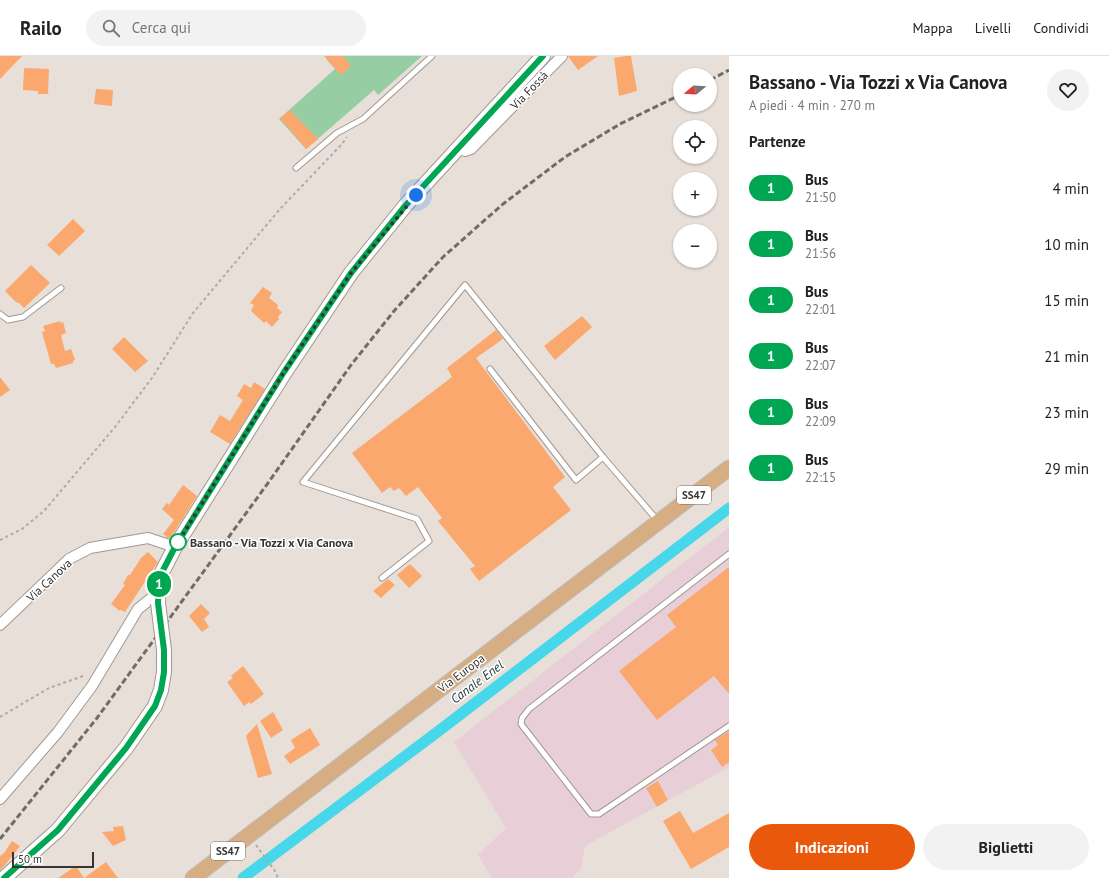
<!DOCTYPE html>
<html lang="it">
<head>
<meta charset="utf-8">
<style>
	:root { --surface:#fff; --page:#f2f2f2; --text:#222; --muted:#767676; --line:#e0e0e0; --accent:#ea580c }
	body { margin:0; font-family:"PT Sans",sans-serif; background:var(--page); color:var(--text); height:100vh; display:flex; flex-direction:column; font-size:15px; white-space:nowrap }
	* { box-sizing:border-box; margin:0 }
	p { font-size:13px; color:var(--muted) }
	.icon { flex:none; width:22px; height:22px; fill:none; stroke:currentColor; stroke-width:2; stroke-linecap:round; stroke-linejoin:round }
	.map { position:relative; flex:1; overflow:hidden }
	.side { display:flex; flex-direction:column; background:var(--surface); width:380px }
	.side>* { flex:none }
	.badge { padding:0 8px; border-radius:13px; font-size:14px; line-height:26px }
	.needle { width:26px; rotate:252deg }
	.tools { position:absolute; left:673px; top:12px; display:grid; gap:8px }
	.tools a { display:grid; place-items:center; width:44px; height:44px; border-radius:50%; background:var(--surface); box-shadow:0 1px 3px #0004; font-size:20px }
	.scale { position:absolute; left:12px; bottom:10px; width:82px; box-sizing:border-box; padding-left:4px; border:2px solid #373432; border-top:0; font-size:11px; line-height:14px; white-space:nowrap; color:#373432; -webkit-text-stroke:3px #fff; paint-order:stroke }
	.you { position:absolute; width:20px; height:20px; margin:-10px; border:3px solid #fff; border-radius:50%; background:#1a73e8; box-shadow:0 0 0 6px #1a73e833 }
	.map>.badge { position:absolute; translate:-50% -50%; box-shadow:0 0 0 2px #fff }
	h2 { padding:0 20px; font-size:15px; line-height:36px }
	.round { display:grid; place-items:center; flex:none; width:42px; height:42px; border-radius:21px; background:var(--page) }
	.headline { display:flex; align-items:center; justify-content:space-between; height:68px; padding:0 20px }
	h1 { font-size:19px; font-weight:600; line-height:30px }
	.action { display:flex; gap:8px; margin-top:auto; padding:8px 20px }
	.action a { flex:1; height:46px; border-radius:24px; background:var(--accent); color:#fff; font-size:16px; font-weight:600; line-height:46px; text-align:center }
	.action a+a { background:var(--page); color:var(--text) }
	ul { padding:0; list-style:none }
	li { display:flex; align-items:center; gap:12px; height:56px; padding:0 20px }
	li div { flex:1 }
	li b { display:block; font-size:15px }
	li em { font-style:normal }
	li .badge { min-width:44px; font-weight:700; text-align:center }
	header { display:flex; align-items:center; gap:24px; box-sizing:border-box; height:56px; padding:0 20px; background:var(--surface); border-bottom:1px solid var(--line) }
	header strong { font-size:19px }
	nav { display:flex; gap:22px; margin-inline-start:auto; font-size:14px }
	.search { width:280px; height:36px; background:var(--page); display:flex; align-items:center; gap:10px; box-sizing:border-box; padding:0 14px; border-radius:22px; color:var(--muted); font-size:15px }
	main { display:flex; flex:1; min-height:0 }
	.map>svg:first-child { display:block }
</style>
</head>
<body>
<header>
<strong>Railo</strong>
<div class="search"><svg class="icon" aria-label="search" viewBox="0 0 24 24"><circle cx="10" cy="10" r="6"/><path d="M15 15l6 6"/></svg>Cerca qui</div>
<nav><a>Mappa</a><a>Livelli</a><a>Condividi</a></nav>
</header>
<main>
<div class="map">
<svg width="729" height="822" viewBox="0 0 729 822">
	<rect width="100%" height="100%" fill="#e8dfd9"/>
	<path fill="#e8cfd7" d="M 729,471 L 729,711 L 585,790 L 581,812 L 572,822 L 492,822 L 478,799 L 506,772 L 454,686 Z"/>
	<path fill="#97cda3" d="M 331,0 L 422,0 L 378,39 L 374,34 L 306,93 L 279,63 L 335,13 L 327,4 Z"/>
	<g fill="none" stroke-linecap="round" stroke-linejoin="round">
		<path stroke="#46d8ea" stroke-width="11" d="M 243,822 L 440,674 L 729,452"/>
	</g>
	<g fill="#faa86d">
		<path d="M 0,0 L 22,0 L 0,23 Z"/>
		<path d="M 324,0 L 343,0 L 351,10 L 341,19 Z"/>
		<path d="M 568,0 L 598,0 L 578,14 Z"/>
		<path d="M 626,0 L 631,0 L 637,35 L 619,40 L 614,2 Z"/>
		<path d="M 24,12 L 49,13 L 48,38 L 38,38 L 38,35 L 23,34 Z"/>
		<path d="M 96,33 L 113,34 L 112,50 L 94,48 Z"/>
		<path d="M 290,54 L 318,83 L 306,93 L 280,62 Z"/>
		<path d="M 73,163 L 85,175 L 59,200 L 47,189 Z"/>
		<path d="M 31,209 L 50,227 L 24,252 L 18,246 L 17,247 L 5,235 Z"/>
		<path d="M 263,231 L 272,237 L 269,242 L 278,249 L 277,252 L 282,256 L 278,261 L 279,263 L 272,271 L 266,265 L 264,267 L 251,255 L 254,249 L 250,247 Z"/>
		<path d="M 582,260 L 592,271 L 555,304 L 544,290 Z"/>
		<path d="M 60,265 L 60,267 L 63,266 L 66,277 L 61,279 L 65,295 L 71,293 L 75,304 L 73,305 L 73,307 L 56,312 L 54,308 L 51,308 L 42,276 L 45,275 L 43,270 Z"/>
		<path d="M 496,274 L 503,283 L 476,302 L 565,421 L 553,431 L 571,454 L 479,525 L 470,513 L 475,510 L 438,465 L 442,462 L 418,431 L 406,440 L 399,432 L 394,435 L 390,431 L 382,437 L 352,397 L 452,321 L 447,312 Z"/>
		<path d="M 124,281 L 148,305 L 135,316 L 112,293 Z"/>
		<path d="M 0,321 L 10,334 L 0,341 Z"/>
		<path d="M 254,326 L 265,333 L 230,388 L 210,376 L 220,359 L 230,365 L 243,344 L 237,340 L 244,328 L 251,332 Z"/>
		<path d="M 183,429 L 197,440 L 171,481 L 168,482 L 163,478 L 174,464 L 162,453 L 167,447 L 169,449 Z"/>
		<path d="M 148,496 L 158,506 L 125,556 L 121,554 L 120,555 L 111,548 L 125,529 L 123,528 L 128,519 L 130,519 L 141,502 Z"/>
		<path d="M 410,508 L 422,520 L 409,532 L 397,519 Z"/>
		<path d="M 729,511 L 729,638 L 714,620 L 657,664 L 619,615 L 676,571 L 667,559 Z"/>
		<path d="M 388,523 L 395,529 L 381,542 L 373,535 Z"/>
		<path d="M 201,548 L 210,557 L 204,563 L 209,571 L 202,576 L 189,560 Z"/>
		<path d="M 243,610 L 264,638 L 251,648 L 249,646 L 244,650 L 227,626 L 233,622 L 231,620 Z"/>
		<path d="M 273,656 L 283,674 L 271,682 L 260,665 Z"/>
		<path d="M 257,668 L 272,718 L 258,722 L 246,680 Z"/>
		<path d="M 310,672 L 320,689 L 290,708 L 284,700 L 295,692 L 291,684 Z"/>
		<path d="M 729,675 L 729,706 L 722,711 L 711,694 L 718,689 L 715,684 Z"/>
		<path d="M 658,725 L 668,744 L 657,751 L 646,732 Z"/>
		<path d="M 680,755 L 693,777 L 729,757 L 729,791 L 691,813 L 663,765 Z"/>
		<path d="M 123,770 L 126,784 L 113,790 L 102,776 L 114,775 L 113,771 Z"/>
		<path d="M 12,785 L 20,790 L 6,808 L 0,814 L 0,800 L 4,797 Z"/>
		<path d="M 106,806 L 118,822 L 58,822 L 76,810 L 84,822 Z"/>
	</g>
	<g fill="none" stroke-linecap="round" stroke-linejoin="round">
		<g stroke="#a09892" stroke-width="7">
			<g id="service">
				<path d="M 296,112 L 337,77 L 363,63 L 432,0"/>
				<path d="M 0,258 L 8,264 L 23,261 L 61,232"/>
				<path d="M 490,313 L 576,424 L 603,401"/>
				<path d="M 729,498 L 529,653 L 522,662 L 521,668 L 591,758 L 599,758 L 729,670"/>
				<path d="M 382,522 L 429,485 L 417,463 L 303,426 L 465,229 L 603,401 L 658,465"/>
			</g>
		</g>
		<g stroke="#a09892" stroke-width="12">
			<g id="minor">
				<path d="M 459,92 L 465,95 L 471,93 L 562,0"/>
				<path d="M 0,569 L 69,503 L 90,492 L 148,482 L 175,491"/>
				<path d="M 0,743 L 58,676 L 92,630 L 138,553 L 158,537"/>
			</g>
		</g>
		<g stroke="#a09892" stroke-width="16">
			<g id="secondary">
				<path d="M 158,547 L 159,522 L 175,491 L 285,316 L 351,217 L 405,150 L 543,0"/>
				<path d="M 4,822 L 58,774 L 126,692 L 155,650 L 161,634 L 164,616 L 164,594"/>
			</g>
		</g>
		<g stroke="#bfbebd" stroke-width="17">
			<path id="primary" d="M 193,822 L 729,412"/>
		</g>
		<g stroke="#b1a9a5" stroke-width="2" stroke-dasharray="3 3" stroke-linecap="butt">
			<path d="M 0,484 L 22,473 L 44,455 L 115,371 L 152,322 L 193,257 L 280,153 L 342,88 L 347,81"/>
			<path d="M 0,661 L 49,632 L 86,619"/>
			<path d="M 256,789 L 275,815 L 278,822"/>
		</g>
		<use href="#service" stroke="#fff" stroke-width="5"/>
		<use href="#minor" stroke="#fff" stroke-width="10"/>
		<use href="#secondary" stroke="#fff" stroke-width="14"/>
		<use href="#primary" stroke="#d7ad83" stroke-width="15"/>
		<g stroke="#716c69" stroke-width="3" stroke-dasharray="6 3" stroke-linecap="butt">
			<path d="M 710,24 L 729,14"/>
			<path d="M 0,783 L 97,662 L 268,427 L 351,309 L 394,255 L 443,201 L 503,148 L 565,101 L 620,68 L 680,39"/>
		</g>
		<g stroke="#a09892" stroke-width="16" stroke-linecap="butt">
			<path id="secondary-bridge" d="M 158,547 L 164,594"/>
		</g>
		<use href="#secondary-bridge" stroke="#fff" stroke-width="14"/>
	</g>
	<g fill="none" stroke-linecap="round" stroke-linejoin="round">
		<g stroke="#fff" stroke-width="9">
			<path id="line" d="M 4,822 L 58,774 L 126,692 L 155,650 L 161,634 L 164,616 L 164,594 L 158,547 L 159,522 L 175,491 L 284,316 L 351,217 L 405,150 L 543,0"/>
		</g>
		<use href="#line" stroke="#00a651" stroke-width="6"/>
		<path stroke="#373432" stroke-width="4" stroke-dasharray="0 7.2" d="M 178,486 L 175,491 L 284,316 L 351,217 L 416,139"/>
	</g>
	<circle fill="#fff" stroke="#00a651" stroke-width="2" cx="178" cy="486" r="8"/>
	<g text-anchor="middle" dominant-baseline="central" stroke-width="3" stroke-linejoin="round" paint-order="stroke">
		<g fill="#fff" stroke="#737170" stroke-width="1">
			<rect x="677" y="430" width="34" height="18" rx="3"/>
			<rect x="211" y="786" width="34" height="18" rx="3"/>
		</g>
		<g font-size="11" font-weight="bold" fill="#373432">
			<text x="694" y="439">SS47</text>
			<text x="228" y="795">SS47</text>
		</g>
		<g font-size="12" fill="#373432" stroke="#fff">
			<text transform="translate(529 34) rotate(-46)">Via Fossà</text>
			<text transform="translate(49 524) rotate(-43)">Via Canova</text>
			<text transform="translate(461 617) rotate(-37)">Via Europa</text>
		</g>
		<g font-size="12" font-weight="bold" fill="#373432" stroke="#fff" text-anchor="start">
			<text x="190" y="486">Bassano - Via Tozzi x Via Canova</text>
		</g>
		<g font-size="13" font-style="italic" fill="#243c3f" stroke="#fff">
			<text transform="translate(477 626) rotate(-37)">Canale Enel</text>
		</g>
	</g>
</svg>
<div class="tools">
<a><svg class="needle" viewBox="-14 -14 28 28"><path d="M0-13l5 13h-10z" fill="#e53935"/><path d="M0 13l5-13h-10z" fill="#767676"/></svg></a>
<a><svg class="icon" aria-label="locate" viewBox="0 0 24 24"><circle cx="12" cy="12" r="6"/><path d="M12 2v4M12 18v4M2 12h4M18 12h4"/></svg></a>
<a>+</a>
<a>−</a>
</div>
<div class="scale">50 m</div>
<div class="you" style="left:416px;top:139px"></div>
<b class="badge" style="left:159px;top:528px;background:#00a651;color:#fff">1</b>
</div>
<section class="side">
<div class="headline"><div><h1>Bassano - Via Tozzi x Via Canova</h1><p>A piedi · 4 min · 270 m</p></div><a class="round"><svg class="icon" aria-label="heart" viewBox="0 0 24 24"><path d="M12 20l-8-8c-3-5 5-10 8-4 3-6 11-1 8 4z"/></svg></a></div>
<h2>Partenze</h2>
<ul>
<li><span class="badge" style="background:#00a651;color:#fff">1</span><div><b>Bus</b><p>21:50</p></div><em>4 min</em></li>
<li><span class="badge" style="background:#00a651;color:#fff">1</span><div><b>Bus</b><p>21:56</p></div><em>10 min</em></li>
<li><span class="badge" style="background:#00a651;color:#fff">1</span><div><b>Bus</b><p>22:01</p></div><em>15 min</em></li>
<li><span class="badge" style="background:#00a651;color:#fff">1</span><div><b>Bus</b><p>22:07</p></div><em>21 min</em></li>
<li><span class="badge" style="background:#00a651;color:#fff">1</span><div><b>Bus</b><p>22:09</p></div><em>23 min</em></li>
<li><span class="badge" style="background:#00a651;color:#fff">1</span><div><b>Bus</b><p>22:15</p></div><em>29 min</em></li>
</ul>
<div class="action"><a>Indicazioni</a><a>Biglietti</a></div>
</section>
</main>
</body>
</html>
